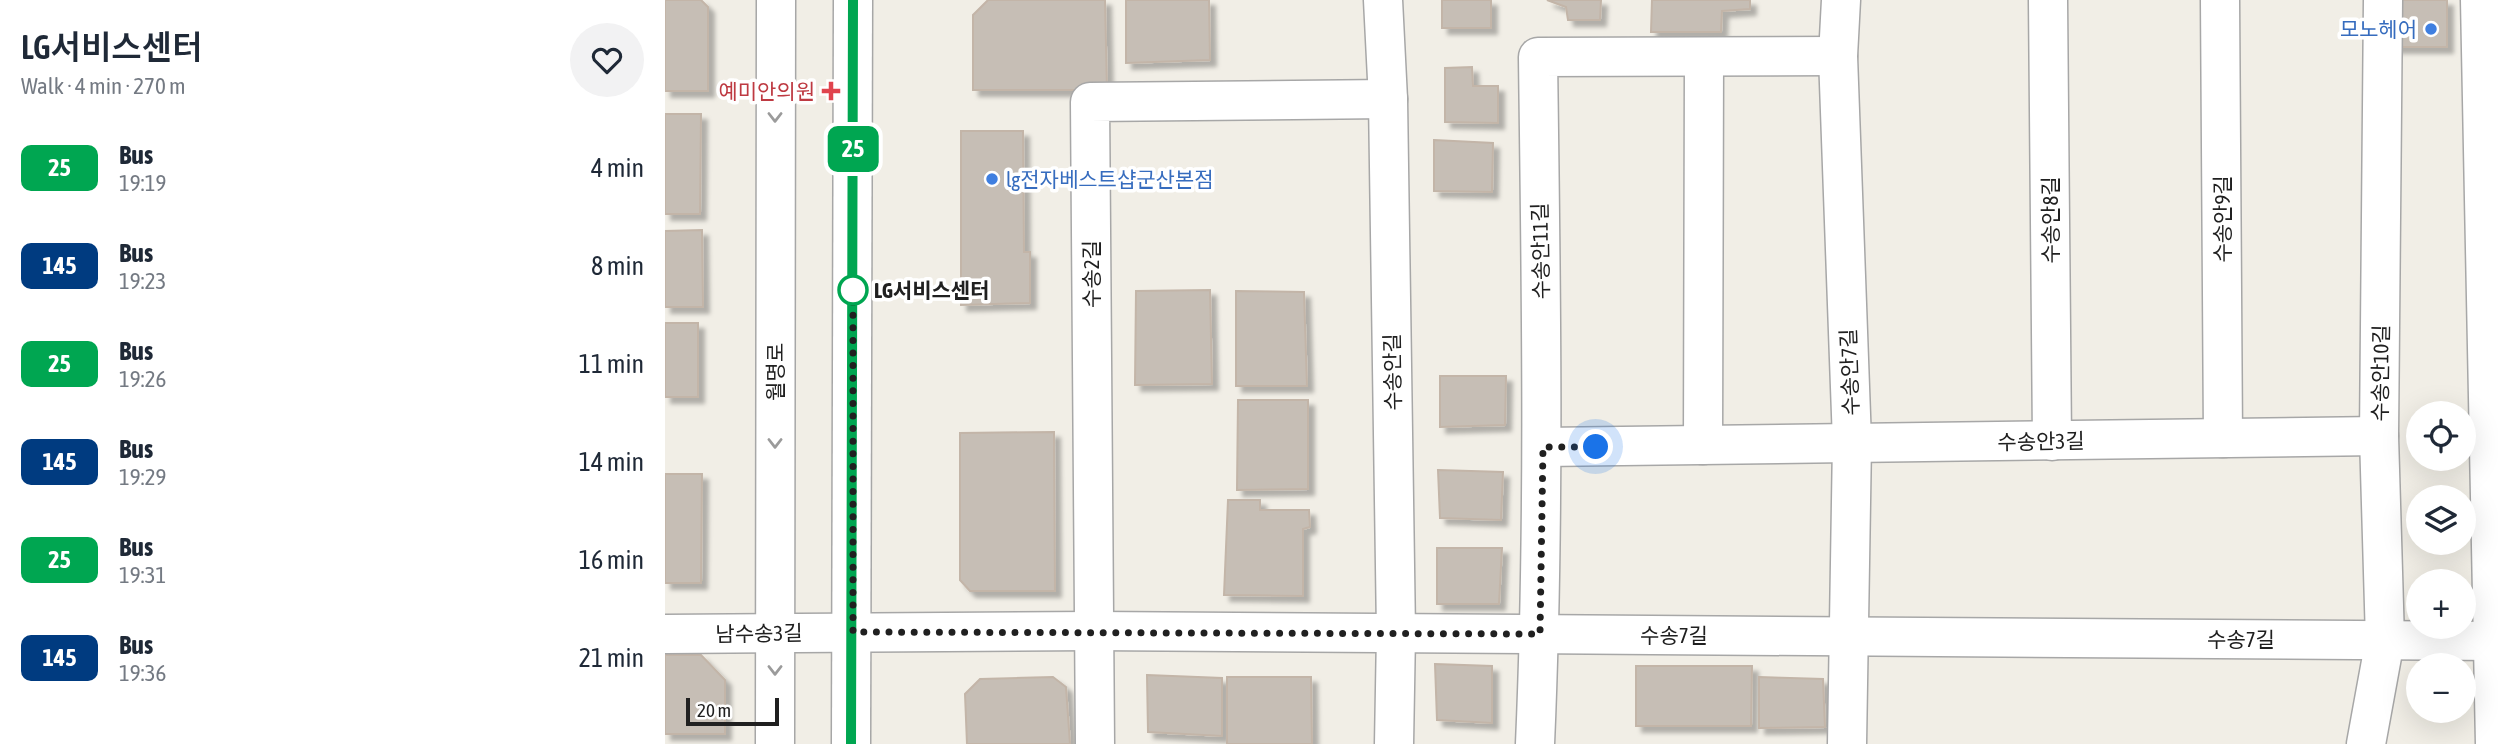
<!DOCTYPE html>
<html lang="en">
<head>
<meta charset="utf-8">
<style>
	:root { --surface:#fff; --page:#f2f2f3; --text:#1f2937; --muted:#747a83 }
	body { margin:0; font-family:"Asap Condensed","Noto Sans KR",sans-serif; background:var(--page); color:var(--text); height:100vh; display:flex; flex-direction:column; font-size:26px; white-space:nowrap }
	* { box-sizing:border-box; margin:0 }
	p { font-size:23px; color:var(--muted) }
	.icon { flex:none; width:38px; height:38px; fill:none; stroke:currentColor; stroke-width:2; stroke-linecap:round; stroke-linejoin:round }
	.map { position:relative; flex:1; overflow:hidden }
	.side { display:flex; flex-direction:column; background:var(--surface); width:665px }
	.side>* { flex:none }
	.badge { padding:0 14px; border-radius:10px; font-size:24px; line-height:46px }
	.tools { position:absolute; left:1741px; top:401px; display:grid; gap:14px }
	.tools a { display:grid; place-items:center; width:70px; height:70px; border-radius:50%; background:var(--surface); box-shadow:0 7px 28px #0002; font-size:35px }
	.scale { position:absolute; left:21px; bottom:18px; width:93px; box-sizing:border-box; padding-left:7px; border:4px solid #202020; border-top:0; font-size:19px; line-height:24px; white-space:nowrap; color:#202020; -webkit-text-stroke:5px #fff; paint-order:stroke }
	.you { position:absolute; width:35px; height:35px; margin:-18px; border:5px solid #fff; border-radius:50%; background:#1a73e8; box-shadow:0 0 0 10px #1a73e833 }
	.map>.badge { position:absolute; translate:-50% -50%; box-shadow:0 0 0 4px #fff }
	.round { display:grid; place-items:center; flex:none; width:74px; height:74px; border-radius:37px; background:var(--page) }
	.head { display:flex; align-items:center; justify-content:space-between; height:119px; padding:0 21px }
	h1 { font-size:33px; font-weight:600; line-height:52px }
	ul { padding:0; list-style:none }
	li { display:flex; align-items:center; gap:21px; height:98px; padding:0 21px }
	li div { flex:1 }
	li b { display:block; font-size:26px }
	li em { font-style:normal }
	li .badge { min-width:77px; font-weight:700; text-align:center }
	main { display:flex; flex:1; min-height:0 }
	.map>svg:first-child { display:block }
</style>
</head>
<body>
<main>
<section class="side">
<div class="head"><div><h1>LG서비스센터</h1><p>Walk · 4 min · 270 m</p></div><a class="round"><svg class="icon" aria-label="heart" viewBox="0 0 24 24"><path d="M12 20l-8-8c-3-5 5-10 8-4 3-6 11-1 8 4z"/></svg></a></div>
<ul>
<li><span class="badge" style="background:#00a651;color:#fff">25</span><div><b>Bus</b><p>19:19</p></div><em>4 min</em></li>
<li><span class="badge" style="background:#003b80;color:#fff">145</span><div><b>Bus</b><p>19:23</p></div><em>8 min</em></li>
<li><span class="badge" style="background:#00a651;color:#fff">25</span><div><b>Bus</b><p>19:26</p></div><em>11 min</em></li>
<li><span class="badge" style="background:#003b80;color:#fff">145</span><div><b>Bus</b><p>19:29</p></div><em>14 min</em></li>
<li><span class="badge" style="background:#00a651;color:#fff">25</span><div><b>Bus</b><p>19:31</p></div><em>16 min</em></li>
<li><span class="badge" style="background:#003b80;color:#fff">145</span><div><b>Bus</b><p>19:36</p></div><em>21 min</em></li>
</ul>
</section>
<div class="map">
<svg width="1833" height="744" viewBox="0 0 1833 744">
	<defs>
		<filter id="shadow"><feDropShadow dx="6" dy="6" stdDeviation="2" flood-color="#0004"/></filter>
	</defs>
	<rect width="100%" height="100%" fill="#f1eee6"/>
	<g fill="#c6beb5" stroke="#c3b5a8" stroke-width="2" filter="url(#shadow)">
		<path d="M 0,0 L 36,0 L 43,7 L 43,91 L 0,91 Z"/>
		<path d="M 323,0 L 440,0 L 442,90 L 308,90 L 308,15 Z"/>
		<path d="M 461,0 L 544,0 L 545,60 L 461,63 Z"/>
		<rect x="777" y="0" width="49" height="28"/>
		<path d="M 882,0 L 936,0 L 935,20 L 903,20 L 901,7 Z"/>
		<path d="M 987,0 L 1085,0 L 1085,9 L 1057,11 L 1056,32 L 986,32 Z"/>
		<rect x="1718" y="0" width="64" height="47"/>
		<path d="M 807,67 L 808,86 L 833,86 L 833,123 L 780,122 L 780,68 Z"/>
		<path d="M 0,114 L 36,114 L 35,214 L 0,214 Z"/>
		<path d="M 296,131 L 358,131 L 359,252 L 365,252 L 365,303 L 296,305 Z"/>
		<path d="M 769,140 L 828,143 L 827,192 L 769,191 Z"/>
		<path d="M 37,230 L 38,307 L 0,307 L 0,231 Z"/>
		<path d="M 545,290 L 547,384 L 470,385 L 471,291 Z"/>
		<path d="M 571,291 L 639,292 L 642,386 L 571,386 Z"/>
		<rect x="0" y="323" width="33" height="74"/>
		<path d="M 775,376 L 841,376 L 840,425 L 775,427 Z"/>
		<path d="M 573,400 L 643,400 L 643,489 L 572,490 Z"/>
		<path d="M 389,432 L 390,591 L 305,591 L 295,580 L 295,433 Z"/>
		<path d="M 773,470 L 838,472 L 836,520 L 775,518 Z"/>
		<path d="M 0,474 L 37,474 L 36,583 L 0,583 Z"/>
		<path d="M 563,500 L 595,500 L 595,510 L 644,510 L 645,527 L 638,529 L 638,596 L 559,595 Z"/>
		<path d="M 772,548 L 837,548 L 834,604 L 772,604 Z"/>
		<path d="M 0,655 L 36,655 L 60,680 L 60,734 L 0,734 Z"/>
		<path d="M 770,664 L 827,666 L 827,723 L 772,720 Z"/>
		<path d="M 971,666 L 1087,666 L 1086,726 L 971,726 Z"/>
		<path d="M 482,675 L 557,678 L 557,736 L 483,732 Z"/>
		<path d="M 388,677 L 401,687 L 405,744 L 302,744 L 300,694 L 315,679 Z"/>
		<path d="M 562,677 L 646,677 L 647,744 L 562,744 Z"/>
		<path d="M 1094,677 L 1158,679 L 1160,727 L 1094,728 Z"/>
	</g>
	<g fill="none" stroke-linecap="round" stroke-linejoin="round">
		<g stroke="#a7a7a7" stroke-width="41">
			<g id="minor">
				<path d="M 718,0 L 723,99 L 731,633 L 729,744"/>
				<path d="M 1176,0 L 1173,56 L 1187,442 L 1182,744"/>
				<path d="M 1383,0 L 1387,441"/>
				<path d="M 1555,0 L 1558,438"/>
				<path d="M 1815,0 L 1830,744"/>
				<path d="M 1038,445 L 1039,57"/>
				<path d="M 878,447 L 1714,436"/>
				<path d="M 0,634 L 428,631 L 1833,641"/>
				<path d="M 110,744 L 111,0"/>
				<path d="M 186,744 L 188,0"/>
				<path d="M 430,744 L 425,102 L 723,99"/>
				<path d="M 870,744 C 880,515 876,286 873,57 L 1173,56"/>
				<path d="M 1701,744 L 1720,640 L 1714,436 L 1718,0"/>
			</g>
		</g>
		<use href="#minor" stroke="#fff" stroke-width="38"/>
	</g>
	<defs><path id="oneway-chevron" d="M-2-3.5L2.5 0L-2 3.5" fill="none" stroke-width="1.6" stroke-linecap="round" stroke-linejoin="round" transform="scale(1.75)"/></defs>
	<g stroke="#9b9b9b">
		<use href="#oneway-chevron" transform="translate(110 117) rotate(90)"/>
		<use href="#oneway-chevron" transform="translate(110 443) rotate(90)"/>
		<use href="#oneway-chevron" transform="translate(110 670) rotate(90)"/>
	</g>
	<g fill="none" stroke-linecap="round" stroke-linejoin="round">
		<g stroke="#fff" stroke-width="16">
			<path id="line" d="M 186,744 L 188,0"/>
		</g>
		<use href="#line" stroke="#00a651" stroke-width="10"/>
		<path stroke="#202020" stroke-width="7" stroke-dasharray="0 12.6" d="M 188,290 L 188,632 L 875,634 L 878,447 L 931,447"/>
	</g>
	<g fill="#3f7fe0" stroke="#fff" stroke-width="2.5">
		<circle cx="1766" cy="29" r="7"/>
		<circle cx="327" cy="179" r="7"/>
	</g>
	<path fill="#e0444e" stroke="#fff" stroke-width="2.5" d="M162.5 80.5h7v7h7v7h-7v7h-7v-7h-7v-7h7z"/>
	<circle fill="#fff" stroke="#00a651" stroke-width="3.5" cx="188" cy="290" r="14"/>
	<g text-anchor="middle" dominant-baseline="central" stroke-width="7" stroke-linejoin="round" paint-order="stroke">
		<g font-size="21" fill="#366cbe" stroke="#fff" text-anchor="end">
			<text x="1752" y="29">모노헤어</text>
			<text x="341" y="179" text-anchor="start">lg전자베스트샵군산본점</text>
		</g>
		<g font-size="21" fill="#be3a42" stroke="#fff" text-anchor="end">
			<text x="150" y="91">예미안의원</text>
		</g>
		<g font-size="21" fill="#202020" stroke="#fff">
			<text transform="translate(1557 219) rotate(-90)">수송안9길</text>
			<text transform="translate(1385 220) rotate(-90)">수송안8길</text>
			<text transform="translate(875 251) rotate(-91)">수송안11길</text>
			<text transform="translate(426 274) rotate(-90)">수송2길</text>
			<text transform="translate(110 372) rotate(-90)">월명로</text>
			<text transform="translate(727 372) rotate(-91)">수송안길</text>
			<text transform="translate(1184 372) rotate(-92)">수송안7길</text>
			<text transform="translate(1715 373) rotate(-89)">수송안10길</text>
			<text transform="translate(1376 441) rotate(-1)">수송안3길</text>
			<text transform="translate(94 633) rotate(-1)">남수송3길</text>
			<text x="1009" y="635">수송7길</text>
			<text x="1576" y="639">수송7길</text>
		</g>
		<g font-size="21" font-weight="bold" fill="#202020" stroke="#fff" text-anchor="start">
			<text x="209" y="290">LG서비스센터</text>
		</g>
	</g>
</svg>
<div class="tools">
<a><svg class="icon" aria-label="locate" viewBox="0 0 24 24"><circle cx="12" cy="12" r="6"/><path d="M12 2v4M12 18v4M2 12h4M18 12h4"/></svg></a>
<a><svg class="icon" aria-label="layers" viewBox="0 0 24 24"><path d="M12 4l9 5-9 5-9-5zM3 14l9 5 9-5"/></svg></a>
<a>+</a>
<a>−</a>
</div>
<div class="scale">20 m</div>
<div class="you" style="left:931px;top:447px"></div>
<b class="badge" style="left:188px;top:149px;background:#00a651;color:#fff">25</b>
</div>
</main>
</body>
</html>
